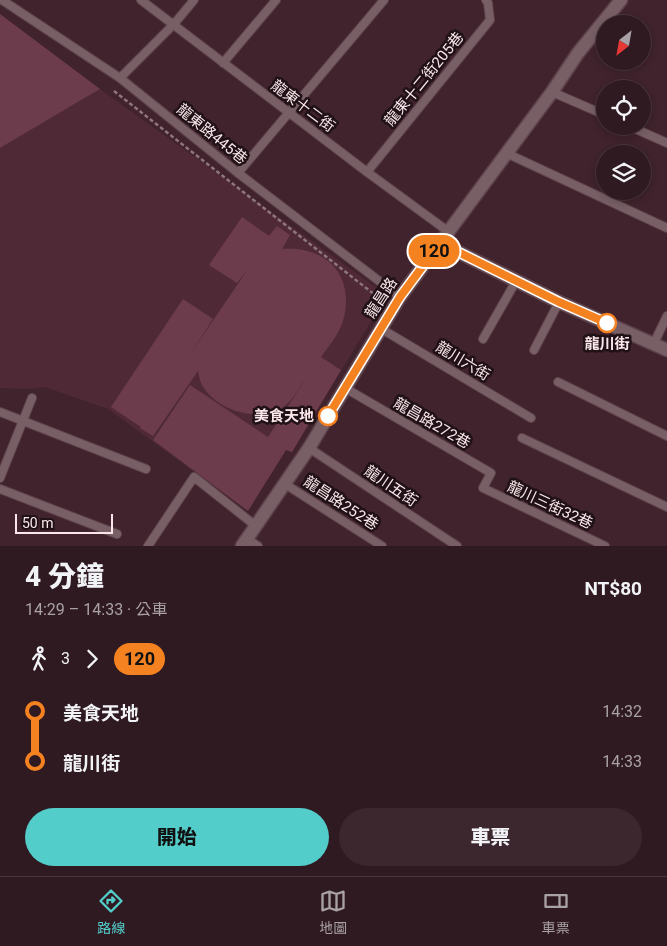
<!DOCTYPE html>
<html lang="zh-TW">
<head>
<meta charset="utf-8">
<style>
	:root { --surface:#301a21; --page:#3c272e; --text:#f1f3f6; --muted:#a8a1a5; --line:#4b383f; --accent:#53cdca }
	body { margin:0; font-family:Roboto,"Noto Sans TC",sans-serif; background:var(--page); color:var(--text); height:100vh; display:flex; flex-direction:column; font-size:19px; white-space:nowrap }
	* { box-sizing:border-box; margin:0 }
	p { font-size:16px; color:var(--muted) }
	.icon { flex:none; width:28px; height:28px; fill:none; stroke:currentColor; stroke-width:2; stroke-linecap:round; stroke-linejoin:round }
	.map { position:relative; height:546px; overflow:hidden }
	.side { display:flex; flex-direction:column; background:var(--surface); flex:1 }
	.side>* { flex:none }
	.badge { padding:0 10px; border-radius:16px; font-size:18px; line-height:32px }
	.needle { width:32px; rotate:211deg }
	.fabs { position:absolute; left:596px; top:15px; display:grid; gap:10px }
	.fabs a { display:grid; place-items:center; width:55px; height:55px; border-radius:50%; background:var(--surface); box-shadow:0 2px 8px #0003,0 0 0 1px var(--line); font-size:25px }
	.scale { position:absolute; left:15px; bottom:12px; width:98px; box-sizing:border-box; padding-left:5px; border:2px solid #fae6eb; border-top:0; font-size:14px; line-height:18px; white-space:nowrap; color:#fae6eb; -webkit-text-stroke:4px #1f1115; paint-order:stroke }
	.map>.badge { position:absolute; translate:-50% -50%; box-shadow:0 0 0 2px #fff }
	.legs { display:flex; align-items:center; gap:8px; height:55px; padding:0 25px; font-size:16px }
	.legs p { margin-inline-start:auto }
	.head { display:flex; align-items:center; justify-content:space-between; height:85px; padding:0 25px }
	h1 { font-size:28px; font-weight:800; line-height:38px }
	.button { display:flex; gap:10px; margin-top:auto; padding:10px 25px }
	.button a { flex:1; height:58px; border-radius:30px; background:var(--accent); color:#111; font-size:20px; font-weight:800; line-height:58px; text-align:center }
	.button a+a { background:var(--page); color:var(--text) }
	ul { padding:0 25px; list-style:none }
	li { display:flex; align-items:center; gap:18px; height:50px; font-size:19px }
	li i { display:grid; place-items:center; width:8px; height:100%; margin:0 6px; background:currentColor }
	li i::after { content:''; width:12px; height:12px; margin:-6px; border:4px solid; border-radius:50%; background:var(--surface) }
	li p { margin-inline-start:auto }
	li:first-child i { background:linear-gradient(#0000 50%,currentColor 0) }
	li:last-child i { background:linear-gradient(currentColor 50%,#0000 0) }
	.menu { display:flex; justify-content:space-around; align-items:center; height:70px; border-top:1px solid var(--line); background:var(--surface); font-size:14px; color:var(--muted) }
	.menu a { display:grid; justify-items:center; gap:2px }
	.menu .on { color:var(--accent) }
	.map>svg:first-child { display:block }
</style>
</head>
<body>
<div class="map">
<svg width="667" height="546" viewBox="0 0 667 546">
	<rect width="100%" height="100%" fill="#40232c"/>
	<path fill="#4f2a36" d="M 100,89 L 387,295 L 292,452 L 286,450 L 248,511 L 108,409 L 45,387 L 29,389 L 0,388 L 0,148 Z"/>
	<g fill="#6d3c4c">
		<path d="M 0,14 L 100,89 L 0,148 Z"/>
		<path d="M 242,217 L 269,236 L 277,226 L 290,235 L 282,249 C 326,245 356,276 343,321 C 339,334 329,346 321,357 L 341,370 L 292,452 L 286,450 L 248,511 L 153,440 L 190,385 L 268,437 L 305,380 C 297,390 292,403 280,409 C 256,422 216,410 202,385 C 200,381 199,376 198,371 L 153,436 L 140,428 L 141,427 L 111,407 L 183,299 L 213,319 L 187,359 L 248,269 L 237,283 L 209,265 Z"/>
	</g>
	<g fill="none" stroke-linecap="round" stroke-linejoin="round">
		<g stroke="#5e424b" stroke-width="10">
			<g id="lane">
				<path d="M 2,0 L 120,78 L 238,173 L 400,297"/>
				<path d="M 141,0 L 367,172 L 449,232"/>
				<path d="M 223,63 L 276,0"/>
				<path d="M 120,78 L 174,24 L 194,0"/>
				<path d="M 552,92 L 605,115"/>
				<path d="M 629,126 L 667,143"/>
				<path d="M 506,153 L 667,228"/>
				<path d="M 367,172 L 490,20 L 488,3 L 486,0"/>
				<path d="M 238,173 L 384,0"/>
				<path d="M 380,328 L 531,418"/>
				<path d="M 483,339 L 516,281"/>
				<path d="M 654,343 L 667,316"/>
				<path d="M 534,350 L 559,302"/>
				<path d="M 558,382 L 667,436"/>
				<path d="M 345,388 L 491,473 L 483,488 L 605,546"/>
				<path d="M 0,412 L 146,469"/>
				<path d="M 522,438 L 667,507"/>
				<path d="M 309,448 L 457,546"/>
				<path d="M 0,478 L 32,398"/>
				<path d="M 285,484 L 382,546"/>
				<path d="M 0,489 L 117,534"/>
				<path d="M 247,539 L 258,546"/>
				<path d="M 148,546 L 194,477 L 256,526"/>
			</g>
		</g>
		<g stroke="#5e424b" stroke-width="15">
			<g id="street">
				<path d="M 440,243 L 559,302 L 667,350"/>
				<path d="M 242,546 L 309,448 L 400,297 L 552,92 L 578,53 L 621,0"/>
			</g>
		</g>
		<path stroke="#8e757c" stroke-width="2.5" stroke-dasharray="4 2.5" stroke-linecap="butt" d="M 114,91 L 384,302"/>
		<use href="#lane" stroke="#785f66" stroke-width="8"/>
		<use href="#street" stroke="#785f66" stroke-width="12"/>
	</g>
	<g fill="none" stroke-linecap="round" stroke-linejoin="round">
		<g stroke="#fff" stroke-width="11">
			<path id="line-1" d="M 328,416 L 400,297 L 440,243 L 559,302 L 607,323"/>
		</g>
		<use href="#line-1" stroke="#f58220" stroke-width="8"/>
	</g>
	<g fill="#fff" stroke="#f58220" stroke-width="2.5">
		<circle cx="607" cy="323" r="9"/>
		<circle cx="328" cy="416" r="9"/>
	</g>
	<g text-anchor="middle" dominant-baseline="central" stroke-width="5" stroke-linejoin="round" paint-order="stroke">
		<g font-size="15" fill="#fae6eb" stroke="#1f1115">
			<text transform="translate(424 79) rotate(-51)">龍東十二街205巷</text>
			<text transform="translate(303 106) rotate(37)">龍東十二街</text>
			<text transform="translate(212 134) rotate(39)">龍東路445巷</text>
			<text transform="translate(381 298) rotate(-57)">龍昌路</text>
			<text transform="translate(463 361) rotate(31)">龍川六街</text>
			<text transform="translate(432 423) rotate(30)">龍昌路272巷</text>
			<text transform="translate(391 486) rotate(34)">龍川五街</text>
			<text transform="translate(341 503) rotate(33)">龍昌路252巷</text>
			<text transform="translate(550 505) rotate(25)">龍川三街32巷</text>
		</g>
		<g font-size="15" font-weight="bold" fill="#fae6eb" stroke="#1f1115">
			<text x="607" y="344">龍川街</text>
			<text x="314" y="416" text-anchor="end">美食天地</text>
		</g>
	</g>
</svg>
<div class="fabs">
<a><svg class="needle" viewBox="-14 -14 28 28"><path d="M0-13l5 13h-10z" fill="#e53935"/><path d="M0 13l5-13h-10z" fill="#a8a1a5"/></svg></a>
<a><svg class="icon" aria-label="locate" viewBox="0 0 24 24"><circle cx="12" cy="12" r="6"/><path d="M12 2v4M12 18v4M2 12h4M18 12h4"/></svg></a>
<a><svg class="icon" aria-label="layers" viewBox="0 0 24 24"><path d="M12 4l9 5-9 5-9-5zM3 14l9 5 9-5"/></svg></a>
</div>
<div class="scale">50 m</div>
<b class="badge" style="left:434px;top:251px;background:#f58220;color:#111">120</b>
</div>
<section class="side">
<div class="head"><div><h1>4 分鐘</h1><p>14:29 – 14:33 · 公車</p></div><b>NT$80</b></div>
<div class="legs"><svg class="icon" aria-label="walk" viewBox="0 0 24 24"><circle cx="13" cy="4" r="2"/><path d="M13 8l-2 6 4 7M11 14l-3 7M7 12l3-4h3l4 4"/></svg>3<svg class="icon" aria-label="forward" viewBox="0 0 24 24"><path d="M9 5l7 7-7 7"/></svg><b class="badge" style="background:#f58220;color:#111">120</b></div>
<ul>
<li><i style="color:#f58220"></i><b>美食天地</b><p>14:32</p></li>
<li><i style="color:#f58220"></i><b>龍川街</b><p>14:33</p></li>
</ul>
<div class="button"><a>開始</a><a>車票</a></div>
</section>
<nav class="menu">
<a class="on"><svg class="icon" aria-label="directions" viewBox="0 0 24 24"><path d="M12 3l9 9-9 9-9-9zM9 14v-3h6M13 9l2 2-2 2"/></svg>路線</a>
<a><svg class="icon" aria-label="map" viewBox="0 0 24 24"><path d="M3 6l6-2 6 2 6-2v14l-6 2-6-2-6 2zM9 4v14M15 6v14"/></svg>地圖</a>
<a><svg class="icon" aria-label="tickets" viewBox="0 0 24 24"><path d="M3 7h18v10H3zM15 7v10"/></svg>車票</a>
</nav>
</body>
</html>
